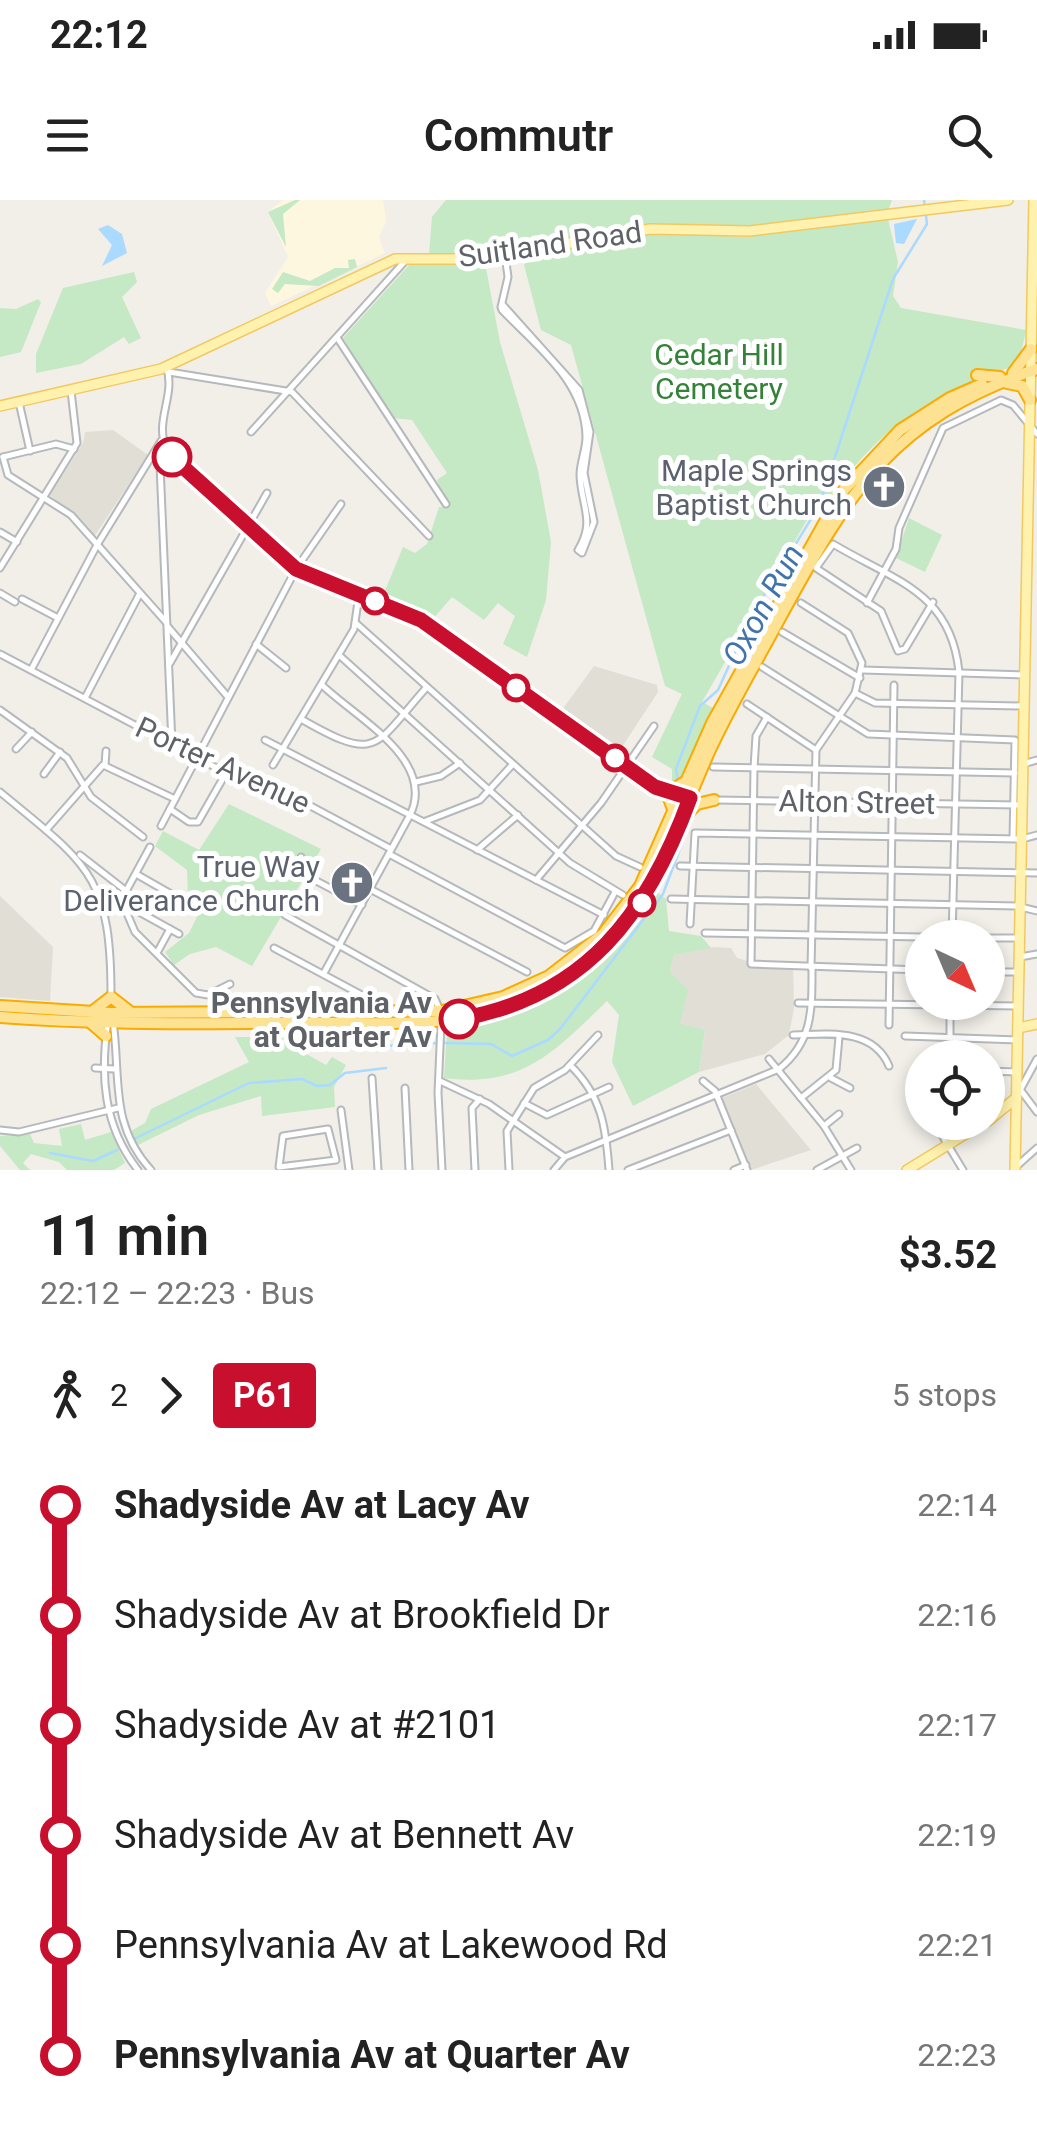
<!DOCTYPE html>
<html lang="en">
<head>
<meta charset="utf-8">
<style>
	:root { --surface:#fff; --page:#f6f6f6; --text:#222; --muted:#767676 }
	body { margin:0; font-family:Roboto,sans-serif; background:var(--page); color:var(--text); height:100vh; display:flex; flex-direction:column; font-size:38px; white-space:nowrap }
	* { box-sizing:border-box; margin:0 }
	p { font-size:32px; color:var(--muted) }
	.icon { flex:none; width:55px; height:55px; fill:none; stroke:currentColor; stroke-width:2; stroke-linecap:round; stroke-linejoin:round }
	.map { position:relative; height:970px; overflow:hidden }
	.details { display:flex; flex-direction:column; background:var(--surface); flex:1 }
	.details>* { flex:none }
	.badge { padding:0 20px; border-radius:8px; font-size:35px; line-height:65px }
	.needle { width:65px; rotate:136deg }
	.controls { position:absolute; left:905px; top:720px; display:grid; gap:20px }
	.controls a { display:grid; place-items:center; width:100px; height:100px; border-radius:50%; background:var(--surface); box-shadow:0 5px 15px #0003; font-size:50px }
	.map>.badge { position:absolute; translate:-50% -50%; box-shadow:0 0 0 5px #fff }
	.legs { display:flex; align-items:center; gap:15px; height:110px; padding:0 40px; font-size:32px }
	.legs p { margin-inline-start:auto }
	.summary { display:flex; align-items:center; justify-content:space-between; height:170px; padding:0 40px }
	h1 { font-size:55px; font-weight:600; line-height:75px }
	ul { padding:0 40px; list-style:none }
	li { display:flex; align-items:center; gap:35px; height:110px; font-size:38px }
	li i { display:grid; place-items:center; width:15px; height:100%; margin:0 12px; background:currentColor }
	li i::after { content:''; width:25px; height:25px; margin:-12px; border:8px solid; border-radius:50%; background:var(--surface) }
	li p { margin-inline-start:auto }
	li:first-child i { background:linear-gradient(#0000 50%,currentColor 0) }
	li:last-child i { background:linear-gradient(currentColor 50%,#0000 0) }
	.status { display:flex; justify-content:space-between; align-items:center; height:70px; padding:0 50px; background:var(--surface); direction:ltr }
	.status svg { height:28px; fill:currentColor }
	header { display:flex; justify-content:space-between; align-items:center; height:130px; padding:0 40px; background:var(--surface); font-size:45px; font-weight:600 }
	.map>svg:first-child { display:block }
</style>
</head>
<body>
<div class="status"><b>22:12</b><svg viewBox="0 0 49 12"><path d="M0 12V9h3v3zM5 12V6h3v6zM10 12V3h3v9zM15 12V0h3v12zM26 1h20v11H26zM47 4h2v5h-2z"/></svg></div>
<header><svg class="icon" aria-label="menu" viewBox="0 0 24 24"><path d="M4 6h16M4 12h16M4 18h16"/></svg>Commutr<svg class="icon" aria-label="search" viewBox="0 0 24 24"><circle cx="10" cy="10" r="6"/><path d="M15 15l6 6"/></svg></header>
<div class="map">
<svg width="1037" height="970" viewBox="0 0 1037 970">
	<rect width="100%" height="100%" fill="#f1efe8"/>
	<path fill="#fef7e0" d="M 283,0 L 383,0 L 386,22 L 379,37 L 385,53 L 271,106 L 265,93 L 288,57 L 268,12 Z"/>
	<g fill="#e1ded6">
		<path d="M 113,230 L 148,255 L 94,337 L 50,295 L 83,243 L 85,232 Z"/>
		<path d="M 594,466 L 657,485 L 658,492 L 616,556 L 559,514 Z"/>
		<path d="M 0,696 L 53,747 L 50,801 L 0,797 Z"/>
		<path d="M 714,747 L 731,748 L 737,758 L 758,764 L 793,766 L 794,808 L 789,835 L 765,854 L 699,872 L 705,831 L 680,825 L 670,772 L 674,755 Z"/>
		<path d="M 756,884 L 811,950 L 751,970 L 722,898 Z"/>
	</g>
	<g fill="#c5e8c5">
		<path d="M 295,0 L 300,0 L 283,14 L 286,47 L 268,12 Z"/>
		<path d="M 446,0 L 892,0 L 888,11 L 735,27 L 645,26 L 490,54 L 429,54 L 432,17 Z"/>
		<path d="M 888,19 L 898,62 L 893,96 L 901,108 L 1026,130 L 1020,159 L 1014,166 C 917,200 876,231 818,315 L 812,311 L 702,502 L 713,508 L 681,579 L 672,586 L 672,569 L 652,557 L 682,494 L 665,486 L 571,145 L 541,130 L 522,57 L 655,33 L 746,37 Z"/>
		<path d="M 355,59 L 357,67 L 319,86 L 285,84 L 278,93 L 272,89 L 283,72 L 310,81 L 335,68 L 349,68 L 348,60 Z"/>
		<path d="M 485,63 L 500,142 L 538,270 L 551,342 L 546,400 L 527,457 L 503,444 L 515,416 L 498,403 L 484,420 L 452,397 L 432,420 L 382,398 L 403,347 L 415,353 L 427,344 L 439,307 L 448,307 L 437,280 L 447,273 L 412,220 L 393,218 L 343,138 L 409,65 Z"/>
		<path d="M 134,72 L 137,82 L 122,97 L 141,138 L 129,144 L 124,137 L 81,164 L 36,173 L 36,154 L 63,88 Z"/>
		<path d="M 38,99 L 41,102 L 21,152 L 0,157 L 0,108 L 16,109 Z"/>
		<path d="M 909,318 L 942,335 L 925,372 L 896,358 Z"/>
		<path d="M 229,604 L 321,649 L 252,766 L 216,747 L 190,754 L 174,765 L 165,752 L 189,733 L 202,707 L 188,696 L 187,670 L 155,646 L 163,631 L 199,650 Z"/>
		<path d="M 655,691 L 666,699 L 669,731 L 701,736 L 711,748 L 674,755 L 670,772 L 688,790 L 680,824 L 705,830 L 699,872 L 633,906 L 612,862 L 619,815 L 607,801 C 554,852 523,888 444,878 L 447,830 C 473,819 503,817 530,806 C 585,782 623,740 655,691 Z"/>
		<path d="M 235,837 L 288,837 L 306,843 L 303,852 L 326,865 L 332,857 L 346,865 L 334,887 L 335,907 L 262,916 L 261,896 L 199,915 L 138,945 L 129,932 L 145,923 L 151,909 L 249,862 Z"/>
		<path d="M 81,924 L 85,940 L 65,946 L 111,932 L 125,963 L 114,970 L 67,970 L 59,962 L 31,954 L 23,963 L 30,970 L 20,970 L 0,946 L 0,936 L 30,934 L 34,943 L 62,946 L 59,929 Z"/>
	</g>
	<g fill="#aadaff">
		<path d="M 917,19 L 904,44 L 896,43 L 894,24 Z"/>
		<path d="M 108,25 L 122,34 L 127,53 L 102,66 L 112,45 L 98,29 Z"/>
	</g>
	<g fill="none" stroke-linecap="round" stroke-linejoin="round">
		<g stroke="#aadaff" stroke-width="2.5">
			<path d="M 678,582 L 676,569 L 700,506 L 718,490 L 752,415 L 819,306 L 893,79 L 927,24 L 924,0"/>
			<path d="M 368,828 L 384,846 L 438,843"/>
			<path d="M 444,843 L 491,844 L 512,856 L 548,840 L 560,829 L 663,694 L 693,614"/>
			<path d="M 134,939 L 249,883 L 302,879 L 317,886 L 330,885 L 345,873 L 386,868"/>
			<path d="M 50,953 L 93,961 L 117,950"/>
		</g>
		<g stroke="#b5b8bc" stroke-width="9">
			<g id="minor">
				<path d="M 502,104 L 579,190 L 590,232 L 584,273 L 594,322 L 582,353 L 578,350 C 596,321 581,306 580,275 C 580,262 586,250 586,237 C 585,181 536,146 502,110 L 501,107 L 508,77 L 505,55"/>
				<path d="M 338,139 L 446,304"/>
				<path d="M 166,166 C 177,195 153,221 167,250 L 296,369 L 425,423 L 666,592"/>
				<path d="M 169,172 L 292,192 L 429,336"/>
				<path d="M 19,202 L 30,251"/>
				<path d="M 251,232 L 406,60"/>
				<path d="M 155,251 L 160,265 L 172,544"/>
				<path d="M 3,257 L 8,275 L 71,315 L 166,422"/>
				<path d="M 3,257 L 56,244 L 74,249"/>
				<path d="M 0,332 L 17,342"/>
				<path d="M 0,368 L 77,243 L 71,191"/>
				<path d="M 0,393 L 15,402"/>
				<path d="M 22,399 L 58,418"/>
				<path d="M 933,402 L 905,449 L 898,451 L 881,411 L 816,368 L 833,344 C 895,381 951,392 959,472 L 952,738"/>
				<path d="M 801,403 L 848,433 L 862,463 L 855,493 L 816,550 L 811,768"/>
				<path d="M 867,403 L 896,349 L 899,328 L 943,228 L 1001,200 L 1013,205 L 1037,234"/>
				<path d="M 357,424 L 616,656 L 640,667"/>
				<path d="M 168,427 L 228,497"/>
				<path d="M 782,432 L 860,478"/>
				<path d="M 256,444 L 286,468"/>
				<path d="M 0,454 L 226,573 L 262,580 L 391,649"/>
				<path d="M 339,455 L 570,663 L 623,695"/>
				<path d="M 170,463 L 267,293"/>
				<path d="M 762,467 L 868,534 L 1015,540 L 1013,638"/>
				<path d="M 31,470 L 97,345 L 161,241"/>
				<path d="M 863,470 L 1025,475"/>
				<path d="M 322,485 C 356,518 437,560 410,615 L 324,773"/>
				<path d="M 855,493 L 875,503 L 1024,506"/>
				<path d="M 85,498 L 139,395"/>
				<path d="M 747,504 L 816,550"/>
				<path d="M 0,510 L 67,558 L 91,597 L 143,637"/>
				<path d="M 767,517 L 756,536 L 754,568 L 751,764 L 922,770"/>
				<path d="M 301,519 C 378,563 373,548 426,488"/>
				<path d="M 265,540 L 604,715"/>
				<path d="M 16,549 L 32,532"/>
				<path d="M 1023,564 L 1037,560"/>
				<path d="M 105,565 L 106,551"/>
				<path d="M 273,565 L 354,429 L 359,395"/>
				<path d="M 713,567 L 1015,573"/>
				<path d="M 44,574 L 60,552"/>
				<path d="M 416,582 L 441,576 L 460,563"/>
				<path d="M 0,592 C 87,664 111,674 111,795"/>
				<path d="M 716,600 L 1023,605"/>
				<path d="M 170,609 L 189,622 L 198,622 L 226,573"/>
				<path d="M 426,621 L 480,600 L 513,564"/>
				<path d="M 161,626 L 296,369 L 341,304"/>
				<path d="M 46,630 L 103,565 L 175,599"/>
				<path d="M 477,650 L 518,615"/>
				<path d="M 389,654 L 565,748 L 594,731 L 615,692"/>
				<path d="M 80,655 L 125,690"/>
				<path d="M 301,657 L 307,676 L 362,705"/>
				<path d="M 680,666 L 1037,673"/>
				<path d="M 136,674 L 185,702"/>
				<path d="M 536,680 L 601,603 L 654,526"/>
				<path d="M 370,689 L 527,772"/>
				<path d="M 671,699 L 1017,706 L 1037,711"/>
				<path d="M 118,706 L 126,711 L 132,708 L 179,734"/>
				<path d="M 126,711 L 135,732 L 196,793 L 208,795 L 230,784"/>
				<path d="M 104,714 L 118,706 L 150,647"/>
				<path d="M 285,715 L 435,799 L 441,812"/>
				<path d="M 690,724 L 695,633 L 1022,639 L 1037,635"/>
				<path d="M 705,733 L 974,738"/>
				<path d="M 988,738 L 1020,738"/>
				<path d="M 274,748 L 371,800"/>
				<path d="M 158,751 L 170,729"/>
				<path d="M 1020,757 L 1037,754"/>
				<path d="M 988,772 L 1019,772"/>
				<path d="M 798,803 L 1018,806"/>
				<path d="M 108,821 C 100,875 103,926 138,970"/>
				<path d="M 113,821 C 121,877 109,924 151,970"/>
				<path d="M 441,823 L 438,893 L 442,970"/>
				<path d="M 889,825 L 894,485"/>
				<path d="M 793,835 C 829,834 873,828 889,866"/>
				<path d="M 905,836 L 1018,840"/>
				<path d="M 950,838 L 950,806"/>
				<path d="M 769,859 L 824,926 L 851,970"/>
				<path d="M 570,865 C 602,896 606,928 609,970"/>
				<path d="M 95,868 L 114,869"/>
				<path d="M 988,871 L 1017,872"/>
				<path d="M 372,878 L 378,970"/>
				<path d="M 831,878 L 850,888"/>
				<path d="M 440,881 L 489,904 L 565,957"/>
				<path d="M 703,881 L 715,891 L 747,970"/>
				<path d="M 405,888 L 409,970"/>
				<path d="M 1019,888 L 1037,912"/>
				<path d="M 1019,892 L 1037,859"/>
				<path d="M 801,898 L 836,870 L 839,837"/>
				<path d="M 524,903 L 547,915 L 609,887"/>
				<path d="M 341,910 L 349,970"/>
				<path d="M 934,922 L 963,970"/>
				<path d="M 824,926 L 839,914"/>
				<path d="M 328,929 L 336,960 L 279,967 L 283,936 Z"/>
				<path d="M 0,930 L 19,932 L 118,908"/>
				<path d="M 1017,966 L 1037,948"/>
				<path d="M 475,970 L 472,908 L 480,899"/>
				<path d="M 509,970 L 507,931 L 534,888 L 565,870 L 598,835"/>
				<path d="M 554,970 L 565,957 L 779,869 C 813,842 812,809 812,768"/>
				<path d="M 628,970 L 731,930"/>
				<path d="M 734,970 L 746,965"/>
				<path d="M 817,970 L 857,948"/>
			</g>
		</g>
		<g stroke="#f2c960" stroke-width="12">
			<g id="major">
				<path d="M 0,206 L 161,169 L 395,59 L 479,59 L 650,29 L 750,31 L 1008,0"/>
				<path d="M 1018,828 L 1037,824"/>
				<path d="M 988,921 L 1016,898"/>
				<path d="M 907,970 L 985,922"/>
				<path d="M 1015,970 L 1034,0"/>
			</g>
		</g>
		<g stroke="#f9ab00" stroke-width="14">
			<g id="highway">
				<path d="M 1013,173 L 1031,149"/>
				<path d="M 977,175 L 1000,177"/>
				<path d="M 1007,183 L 1022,186 L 1030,200"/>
				<path d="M 673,609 L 667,593 L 685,582"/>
				<path d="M 686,615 L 697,604 L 714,600"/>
				<path d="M 0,806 L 110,813 L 442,811 L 503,797 L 549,776 L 603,734 L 640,686 L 712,523 L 841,293 L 900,230 L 950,198 L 982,184"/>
				<path d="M 93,811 L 111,797 L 129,811"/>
				<path d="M 0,817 C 104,825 206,823 310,823 C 378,822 448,829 512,805 C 636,759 661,661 709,552 C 730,506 756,463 780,418 C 849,291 892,218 1037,169"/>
				<path d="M 91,823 L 106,836"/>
			</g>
		</g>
		<use href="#minor" stroke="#fff" stroke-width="5"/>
		<use href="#major" stroke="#fff2af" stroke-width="9"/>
		<use href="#highway" stroke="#fde293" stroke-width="10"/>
	</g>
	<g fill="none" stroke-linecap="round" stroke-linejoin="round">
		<g stroke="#fff" stroke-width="22">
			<path id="line-1" d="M 172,257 L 296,369 L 421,420 L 655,587 L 690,598 C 648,713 587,797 459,819"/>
		</g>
		<use href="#line-1" stroke="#c8102e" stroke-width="15"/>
	</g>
	<defs>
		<g id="church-disc" transform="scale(2.25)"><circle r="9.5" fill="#6b7280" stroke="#fff"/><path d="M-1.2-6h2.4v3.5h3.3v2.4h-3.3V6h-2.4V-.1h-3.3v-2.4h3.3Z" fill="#fff"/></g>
	</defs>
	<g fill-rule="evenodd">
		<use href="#church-disc" x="884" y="287"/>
		<use href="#church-disc" x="352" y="683"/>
	</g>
	<g fill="#fff" stroke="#c8102e" stroke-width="5">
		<circle cx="172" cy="257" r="18"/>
		<circle cx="375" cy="401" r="12"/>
		<circle cx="516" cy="488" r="12"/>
		<circle cx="615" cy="558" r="12"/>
		<circle cx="642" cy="703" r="12"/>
		<circle cx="459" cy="819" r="18"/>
	</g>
	<g text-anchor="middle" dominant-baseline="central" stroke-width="10" stroke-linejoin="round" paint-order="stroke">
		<g font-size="30" fill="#5f6368" stroke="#fff">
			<text transform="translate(550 44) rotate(-8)">Suitland Road</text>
			<text transform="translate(223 565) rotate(25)">Porter Avenue</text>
			<text transform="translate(857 602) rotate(1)">Alton Street</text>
		</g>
		<g font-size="30" fill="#348238" stroke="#fff">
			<text x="719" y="154">Cedar Hill<tspan x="719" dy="34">Cemetery</tspan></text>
		</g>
		<g font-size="30" fill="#5b616d" stroke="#fff" text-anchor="end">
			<text x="852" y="270">Maple Springs<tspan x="852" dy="34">Baptist Church</tspan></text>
			<text x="320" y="666">True Way<tspan x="320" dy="34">Deliverance Church</tspan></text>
		</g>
		<g font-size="30" font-weight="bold" fill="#5f6368" stroke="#fff" text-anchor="end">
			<text x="432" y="802">Pennsylvania Av<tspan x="432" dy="34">at Quarter Av</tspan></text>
		</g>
		<g font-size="32" font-style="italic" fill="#4174aa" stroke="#fff">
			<text transform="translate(763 405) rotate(-61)">Oxon Run</text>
		</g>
	</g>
</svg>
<div class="controls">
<a><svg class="needle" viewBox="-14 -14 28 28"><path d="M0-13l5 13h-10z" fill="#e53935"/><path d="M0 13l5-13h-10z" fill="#767676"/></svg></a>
<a><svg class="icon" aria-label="locate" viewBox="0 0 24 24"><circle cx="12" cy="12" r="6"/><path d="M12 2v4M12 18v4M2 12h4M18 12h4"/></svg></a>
</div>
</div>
<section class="details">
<div class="summary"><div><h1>11 min</h1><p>22:12 – 22:23 · Bus</p></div><b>$3.52</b></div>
<div class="legs"><svg class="icon" aria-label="walk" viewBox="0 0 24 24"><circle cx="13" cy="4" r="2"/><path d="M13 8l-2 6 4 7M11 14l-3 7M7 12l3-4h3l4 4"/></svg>2<svg class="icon" aria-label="forward" viewBox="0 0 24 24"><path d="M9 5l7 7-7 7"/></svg><b class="badge" style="background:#c8102e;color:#fff">P61</b><p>5 stops</p></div>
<ul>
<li><i style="color:#c8102e"></i><b>Shadyside Av at Lacy Av</b><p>22:14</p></li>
<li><i style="color:#c8102e"></i><span>Shadyside Av at Brookfield Dr</span><p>22:16</p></li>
<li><i style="color:#c8102e"></i><span>Shadyside Av at #2101</span><p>22:17</p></li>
<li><i style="color:#c8102e"></i><span>Shadyside Av at Bennett Av</span><p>22:19</p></li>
<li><i style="color:#c8102e"></i><span>Pennsylvania Av at Lakewood Rd</span><p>22:21</p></li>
<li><i style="color:#c8102e"></i><b>Pennsylvania Av at Quarter Av</b><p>22:23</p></li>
</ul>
</section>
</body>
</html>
